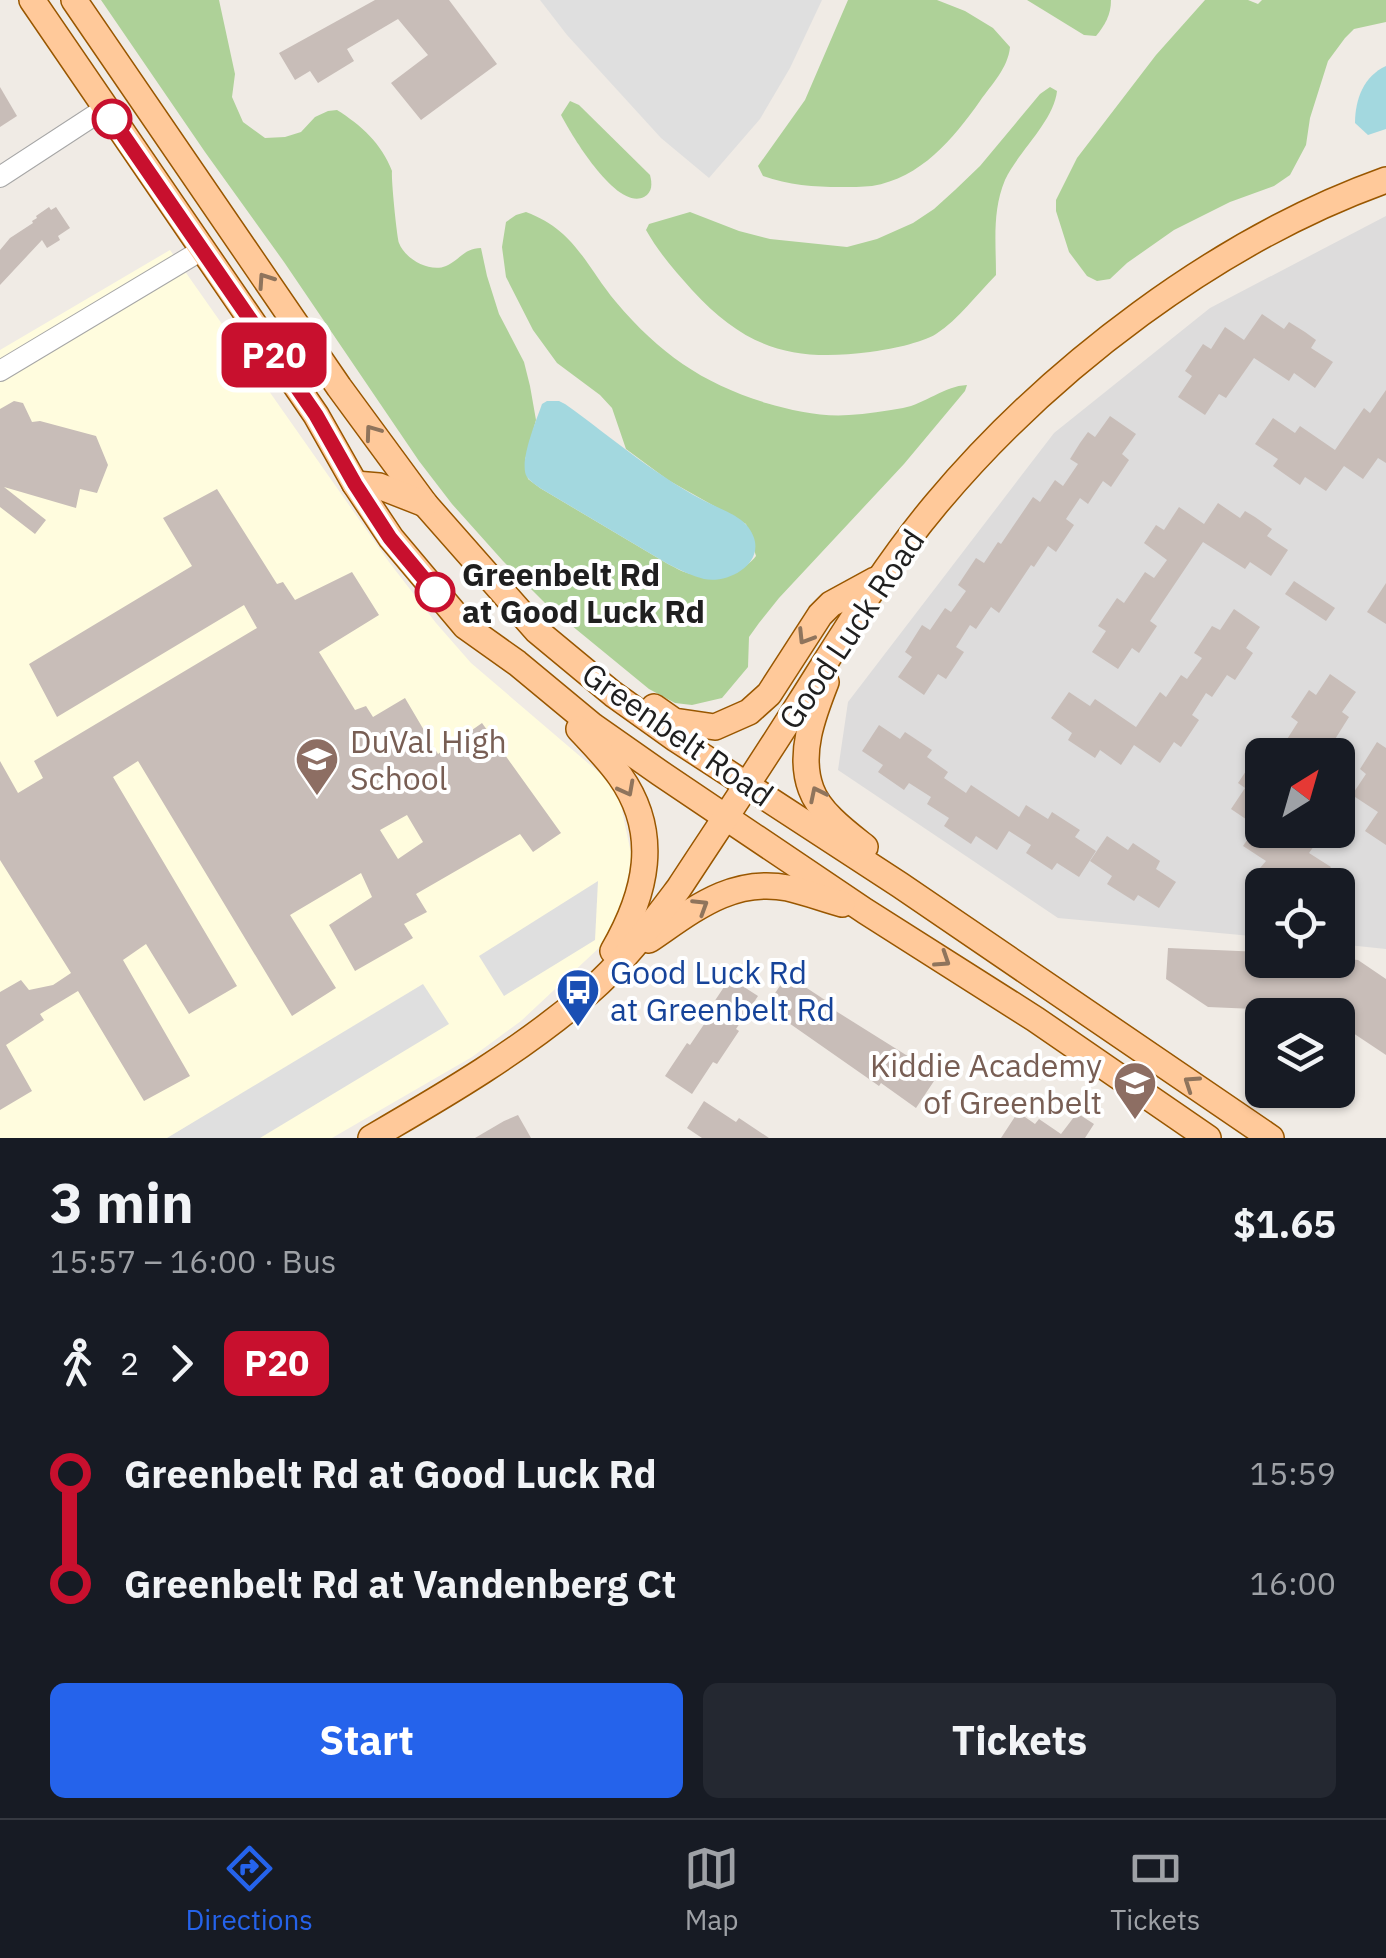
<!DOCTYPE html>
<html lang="en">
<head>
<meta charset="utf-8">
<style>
	:root { --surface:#171b24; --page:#242831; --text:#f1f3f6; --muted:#9ea1a6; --line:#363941; --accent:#2563eb }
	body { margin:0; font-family:"IBM Plex Sans",sans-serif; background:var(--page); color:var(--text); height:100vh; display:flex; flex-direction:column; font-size:38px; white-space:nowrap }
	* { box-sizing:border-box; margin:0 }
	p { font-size:32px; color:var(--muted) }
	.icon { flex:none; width:55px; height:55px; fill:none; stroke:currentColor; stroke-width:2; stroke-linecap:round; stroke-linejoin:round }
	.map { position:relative; height:1138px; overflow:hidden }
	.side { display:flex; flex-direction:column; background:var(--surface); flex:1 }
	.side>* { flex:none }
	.badge { padding:0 20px; border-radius:15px; font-size:35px; line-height:65px }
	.needle { width:65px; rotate:37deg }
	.controls { position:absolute; left:1245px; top:738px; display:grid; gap:20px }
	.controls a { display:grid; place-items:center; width:110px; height:110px; border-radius:15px; background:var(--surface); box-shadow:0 2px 8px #0004; font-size:50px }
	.map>.badge { position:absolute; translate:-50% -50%; box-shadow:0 0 0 5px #fff }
	.legs { display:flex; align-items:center; gap:15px; height:110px; padding:0 50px; font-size:32px }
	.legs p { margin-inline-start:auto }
	.summary { display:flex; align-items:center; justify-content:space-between; height:170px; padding:0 50px }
	h1 { font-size:55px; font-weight:800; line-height:75px }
	.cta { display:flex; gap:20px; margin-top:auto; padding:20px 50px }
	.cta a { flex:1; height:115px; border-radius:15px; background:var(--accent); color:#fff; font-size:40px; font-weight:800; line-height:115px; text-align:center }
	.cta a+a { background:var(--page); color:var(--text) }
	ul { padding:0 50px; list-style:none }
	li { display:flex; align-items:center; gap:35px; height:110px; font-size:38px }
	li i { display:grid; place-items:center; width:15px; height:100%; margin:0 12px; background:currentColor }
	li i::after { content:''; width:25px; height:25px; margin:-12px; border:8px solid; border-radius:50%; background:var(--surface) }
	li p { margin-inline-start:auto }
	li:first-child i { background:linear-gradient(#0000 50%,currentColor 0) }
	li:last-child i { background:linear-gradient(currentColor 50%,#0000 0) }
	.tab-bar { display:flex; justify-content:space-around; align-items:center; height:140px; border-top:2px solid var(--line); background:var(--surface); font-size:28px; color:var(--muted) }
	.tab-bar a { display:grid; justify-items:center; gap:5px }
	.tab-bar .on { color:var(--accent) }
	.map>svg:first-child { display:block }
</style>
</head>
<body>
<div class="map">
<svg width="1386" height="1138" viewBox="0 0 1386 1138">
	<rect width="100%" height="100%" fill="#f0ebe5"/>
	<path fill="#dddcdc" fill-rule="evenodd" d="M 1386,216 L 1386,949 L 1338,944 L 1338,885 L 1262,885 L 1262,937 L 1058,918 L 838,770 L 848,702 L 1054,433 L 1210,308 ZM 1262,755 L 1338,755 L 1338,830 L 1262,830 Z"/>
	<path fill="#fffcde" d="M 170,250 L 389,562 L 436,623 L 471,663 L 609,781 L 620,801 L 632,858 L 620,914 L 601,946 L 521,1021 L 472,1057 L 332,1138 L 0,1138 L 0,350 Z"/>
	<g fill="#aed198">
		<path d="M 101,0 L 219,0 L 235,74 L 232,97 L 243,122 L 265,138 L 285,137 L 301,132 L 315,117 L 328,111 L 337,110 C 361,125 382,144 392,171 C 391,179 397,238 399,243 C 405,259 430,273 446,266 C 460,260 464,248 481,248 L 487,276 L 499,314 L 524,362 L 530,386 L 536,420 L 525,460 L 528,479 L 540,488 L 668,564 C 676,568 684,573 692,574 C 714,577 743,574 756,556 L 746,524 L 668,480 L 626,449 L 612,408 L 600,395 L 557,363 L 533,330 L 506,277 L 502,247 L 506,222 L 516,215 L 526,212 C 576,231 585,265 616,302 C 660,354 702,383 766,403 C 793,411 822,417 849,415 C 867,414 885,411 903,408 C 925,404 944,386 967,385 L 965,391 L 904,464 L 779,598 L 759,623 L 749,637 L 748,667 L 722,698 L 692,705 L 675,703 L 649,689 L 549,607 L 503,561 L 452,504 L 419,461 L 284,262 L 205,152 Z"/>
		<path d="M 848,0 L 937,0 L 965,11 L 993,28 L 1010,47 C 1008,68 992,84 980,101 C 953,139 921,178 872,186 C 862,187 851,187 840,187 C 815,187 788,185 763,176 L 758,166 L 805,100 Z"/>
		<path d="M 1027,0 L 1111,0 C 1111,15 1105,25 1096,36 L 1084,35 Z"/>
		<path d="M 1205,0 L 1248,0 L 1258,4 L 1262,0 L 1386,0 L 1386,22 L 1354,29 L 1345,38 L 1328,61 L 1310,118 L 1306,145 L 1290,175 L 1274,186 L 1230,202 L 1174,230 L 1127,263 L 1110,279 L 1097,281 L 1087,276 L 1069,252 L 1056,211 L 1056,200 L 1077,158 L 1156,55 Z"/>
		<path d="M 1050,87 L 1057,91 C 1054,121 1018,152 1005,180 C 992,211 996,243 996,275 C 977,294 959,319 936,334 C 922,343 887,350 870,352 C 793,362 746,349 692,290 C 675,271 659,253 646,230 L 649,224 L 690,212 L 739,231 L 770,239 L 847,247 L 877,239 L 913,223 L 934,209 L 955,190 L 980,166 L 1040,94 Z"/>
		<path d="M 570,101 L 579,105 L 650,175 C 652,183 653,192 644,197 C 616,211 571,134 561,115 Z"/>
	</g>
	<g fill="#dfdfdf">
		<path d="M 540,0 L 822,0 L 790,68 L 760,119 L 709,178 L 661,138 L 567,35 Z"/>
		<path d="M 598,881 L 595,940 L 504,996 L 479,956 Z"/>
		<path d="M 423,984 L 449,1024 L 260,1138 L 167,1138 Z"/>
	</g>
	<g fill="#a3d8df">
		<path d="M 1386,66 L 1386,129 L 1368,135 L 1355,123 C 1355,99 1364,76 1386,66 Z"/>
		<path d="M 547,401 L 559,401 L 565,404 C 614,439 659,479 713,505 C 729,513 748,519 754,538 C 763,565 727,584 704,579 C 692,576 680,570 668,564 L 540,488 C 537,486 529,480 527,477 C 518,463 537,419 542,404 Z"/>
	</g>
	<g fill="#c8bdb8" fill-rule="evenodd">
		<path d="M 375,0 L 449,0 L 497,64 L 421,120 L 391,83 L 428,55 L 398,19 L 347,49 L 354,61 L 318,83 L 310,71 L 295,80 L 279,53 Z"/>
		<path d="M 0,87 L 17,116 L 0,127 Z"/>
		<path d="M 49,207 L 51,210 L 56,207 L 70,228 L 58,236 L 60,240 L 47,248 L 42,240 L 0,285 L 0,250 L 10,238 L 33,223 L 32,221 L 37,218 L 36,216 Z"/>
		<path d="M 1262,314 L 1284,329 L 1289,322 L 1305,332 L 1316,340 L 1311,348 L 1333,362 L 1315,388 L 1294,373 L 1289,381 L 1254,358 L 1226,398 L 1219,394 L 1205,415 L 1178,397 L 1192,376 L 1185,371 L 1203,344 L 1211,349 L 1225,327 L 1244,340 Z"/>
		<path d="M 1386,390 L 1386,463 L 1378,458 L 1363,479 L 1344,466 L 1326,491 L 1305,477 L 1300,485 L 1273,466 L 1278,459 L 1255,444 L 1273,418 L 1295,433 L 1300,426 L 1335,450 L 1364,408 L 1370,413 Z"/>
		<path d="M 14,401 L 23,403 L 32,422 L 40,421 L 96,436 L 108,465 L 97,493 L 80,489 L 76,508 L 4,487 L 46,520 L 35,534 L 0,507 L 0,409 Z"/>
		<path d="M 1110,416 L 1136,434 L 1122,454 L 1129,460 L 1111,487 L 1103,481 L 1088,504 L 1080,498 L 1066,519 L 1074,525 L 1056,552 L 1048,546 L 1034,567 L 1031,565 L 999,613 L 991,607 L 976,629 L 970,625 L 956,647 L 964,652 L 946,679 L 938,674 L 924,695 L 898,677 L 912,657 L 905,652 L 922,625 L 930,630 L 945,608 L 951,612 L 966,591 L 958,585 L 976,558 L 984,563 L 998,542 L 1001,544 L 1033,497 L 1040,502 L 1055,480 L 1063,486 L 1078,464 L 1070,459 L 1080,443 L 1088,432 L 1095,437 Z"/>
		<path d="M 217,489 L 277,584 L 283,582 L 295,600 L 352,572 L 379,615 L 319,652 L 355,710 L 366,706 L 373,717 L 405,698 L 438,754 L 482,723 L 561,833 L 533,852 L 520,834 L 416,894 L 427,912 L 404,924 L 413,938 L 355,971 L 329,925 L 372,897 L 361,873 L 290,915 L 336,988 L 292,1016 L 138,761 L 113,777 L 237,986 L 189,1014 L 146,944 L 123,960 L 190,1076 L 144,1101 L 78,991 L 40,1014 L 44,1020 L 6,1045 L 32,1091 L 0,1110 L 0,992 L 21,980 L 29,990 L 53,985 L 71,973 L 0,860 L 0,761 L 18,793 L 43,778 L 34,761 L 257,628 L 244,605 L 57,717 L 29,664 L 192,566 L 163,518 ZM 407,815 L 423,842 L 398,859 L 380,830 Z"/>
		<path d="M 1218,503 L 1240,518 L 1245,511 L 1255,517 L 1272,529 L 1267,536 L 1288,550 L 1271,576 L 1250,562 L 1245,569 L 1203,542 L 1150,621 L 1157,626 L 1139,653 L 1132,648 L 1118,669 L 1092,652 L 1106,631 L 1098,626 L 1117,598 L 1124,603 L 1145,572 L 1154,578 L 1167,560 L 1144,543 L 1156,525 L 1164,530 L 1179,507 L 1204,524 Z"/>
		<path d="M 1294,581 L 1335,608 L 1326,621 L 1285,594 Z"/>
		<path d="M 1386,583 L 1386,624 L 1367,612 Z"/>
		<path d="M 1234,609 L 1260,627 L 1246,648 L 1253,653 L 1235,680 L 1227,675 L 1212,697 L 1206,693 L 1192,715 L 1199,720 L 1181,747 L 1174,742 L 1160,763 L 1134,745 L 1121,765 L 1100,750 L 1095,758 L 1068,740 L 1072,733 L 1051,718 L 1069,692 L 1090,706 L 1095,699 L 1136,727 L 1160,692 L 1166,697 L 1181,675 L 1187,679 L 1202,658 L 1194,653 L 1212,626 L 1220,630 Z"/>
		<path d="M 1330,674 L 1356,692 L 1342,712 L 1349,717 L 1332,744 L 1324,739 L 1313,755 L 1267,755 L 1278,740 L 1284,744 L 1298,722 L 1291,717 L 1309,690 L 1316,695 Z"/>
		<path d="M 879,725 L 900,739 L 905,732 L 932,750 L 927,757 L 948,772 L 944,778 L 966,793 L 971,785 L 1019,817 L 1026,805 L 1048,819 L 1052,812 L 1080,830 L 1075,837 L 1096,851 L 1079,877 L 1057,863 L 1052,870 L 1026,853 L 1031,845 L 1009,831 L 997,850 L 976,836 L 971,844 L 944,826 L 949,818 L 927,804 L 931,797 L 909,783 L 904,790 L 878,772 L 883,765 L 862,751 Z"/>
		<path d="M 1377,742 L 1386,748 L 1386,845 L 1365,831 L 1378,812 L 1352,795 L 1366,774 L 1360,769 Z"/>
		<path d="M 1262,747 L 1262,830 L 1291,830 L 1314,846 L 1309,853 L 1331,867 L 1318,885 L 1302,885 L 1293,879 L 1288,885 L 1286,885 L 1260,868 L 1266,861 L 1243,846 L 1254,830 L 1262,830 L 1231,809 L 1245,788 L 1238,783 Z"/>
		<path d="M 1107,836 L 1128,850 L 1133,843 L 1160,861 L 1156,869 L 1176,882 L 1159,908 L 1138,895 L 1134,901 L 1107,884 L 1112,876 L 1090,861 Z"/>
		<path d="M 1168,948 L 1262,952 L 1262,960 L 1338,960 L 1338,958 L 1358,960 L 1386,979 L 1386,1055 L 1338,1023 L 1338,1015 L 1325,1015 L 1321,1012 L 1208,1007 L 1166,979 Z"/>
		<path d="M 787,975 L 825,1000 L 823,1003 L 938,1075 L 916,1108 L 881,1083 L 879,1086 L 766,1007 Z"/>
		<path d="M 730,978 L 758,996 L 736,1029 L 739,1031 L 717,1064 L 713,1062 L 692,1094 L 665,1076 L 687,1043 L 690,1045 L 711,1014 L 708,1011 Z"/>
		<path d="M 704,1101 L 736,1122 L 739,1118 L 769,1138 L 702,1138 L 687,1128 Z"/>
		<path d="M 1018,1112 L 1035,1124 L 1039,1119 L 1061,1134 L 1077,1113 L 1094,1124 L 1085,1138 L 1001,1138 Z"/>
		<path d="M 518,1115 L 531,1138 L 475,1138 L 504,1121 Z"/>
	</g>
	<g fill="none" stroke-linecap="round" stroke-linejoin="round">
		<g stroke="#a6a6a6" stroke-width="22">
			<g id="minor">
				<path d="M 0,177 L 104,109"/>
				<path d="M 0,371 L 202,250"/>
			</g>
		</g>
		<g stroke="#995700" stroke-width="28">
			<g id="major">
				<path d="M 32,0 L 316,415 L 355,484 L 391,538 L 465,626 L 517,663 L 593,726 L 660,773 L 865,911 L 1035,1019 L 1208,1138"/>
				<path d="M 74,0 L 339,387 L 425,504 L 537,631 L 613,694 L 676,739 L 900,885 L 1271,1138"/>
				<path d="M 355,484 L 379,486 L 425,504"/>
				<path d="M 826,682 C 813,715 798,754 811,789 C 819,812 846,832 865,847"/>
				<path d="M 654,707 L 674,721 L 715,727 L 749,712 L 769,694 L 820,615 L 831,604 L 875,580"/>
				<path d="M 579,729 C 593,744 608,759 620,776 C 661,834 646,894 613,951"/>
				<path d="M 649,940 C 692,911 731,877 788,888 C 806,892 824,899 842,904"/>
				<path d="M 371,1138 C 447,1094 522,1050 588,993 C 623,963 651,925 679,888 C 719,827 760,766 799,704 C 842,636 884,566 936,504 C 1050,368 1218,240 1386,180"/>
			</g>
		</g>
		<use href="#minor" stroke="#fff" stroke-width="20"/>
		<use href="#major" stroke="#ffc99a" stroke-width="25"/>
	</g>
	<defs><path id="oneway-chevron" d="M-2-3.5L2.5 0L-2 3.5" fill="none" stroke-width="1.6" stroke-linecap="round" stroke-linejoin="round" transform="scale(2.5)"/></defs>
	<g stroke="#8f745c">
		<use href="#oneway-chevron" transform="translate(265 280) rotate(-124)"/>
		<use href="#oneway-chevron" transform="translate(372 432) rotate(-126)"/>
		<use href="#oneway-chevron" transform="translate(805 637) rotate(122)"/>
		<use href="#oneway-chevron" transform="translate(627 789) rotate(62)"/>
		<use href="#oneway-chevron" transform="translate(817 794) rotate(-116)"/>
		<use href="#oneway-chevron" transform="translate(701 906) rotate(-32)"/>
		<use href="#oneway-chevron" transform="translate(943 960) rotate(33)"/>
		<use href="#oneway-chevron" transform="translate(1191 1083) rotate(-146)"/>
	</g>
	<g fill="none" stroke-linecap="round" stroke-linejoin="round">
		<g stroke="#fff" stroke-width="22">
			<path id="line-1" d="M 112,119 L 316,415 L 355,484 L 390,538 L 435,592"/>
		</g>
		<use href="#line-1" stroke="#c8102e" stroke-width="15"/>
	</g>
	<defs>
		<g id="school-pin" transform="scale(2.25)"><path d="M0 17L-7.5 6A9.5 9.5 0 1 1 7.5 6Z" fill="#8d6e63" stroke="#fff"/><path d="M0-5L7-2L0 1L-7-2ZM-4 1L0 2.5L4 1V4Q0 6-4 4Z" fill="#fff"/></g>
		<g id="bus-pin" transform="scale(2.25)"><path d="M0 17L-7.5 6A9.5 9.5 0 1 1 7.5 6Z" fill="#1a4fb4" stroke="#fff"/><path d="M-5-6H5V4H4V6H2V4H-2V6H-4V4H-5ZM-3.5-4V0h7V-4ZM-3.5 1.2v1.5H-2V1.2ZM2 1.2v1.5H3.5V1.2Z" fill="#fff"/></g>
	</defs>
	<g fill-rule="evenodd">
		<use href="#school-pin" x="317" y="759"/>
		<use href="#bus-pin" x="578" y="990"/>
		<use href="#school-pin" x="1135" y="1083"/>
	</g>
	<g fill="#fff" stroke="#c8102e" stroke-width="5">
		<circle cx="112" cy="119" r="18"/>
		<circle cx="435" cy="592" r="18"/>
	</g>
	<g text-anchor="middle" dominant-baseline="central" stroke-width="8" stroke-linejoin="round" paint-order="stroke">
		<g font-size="32" font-weight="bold" fill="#1f1f1f" stroke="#fff" text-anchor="start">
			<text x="462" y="574">Greenbelt Rd<tspan x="462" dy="37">at Good Luck Rd</tspan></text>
		</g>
		<g font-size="32" fill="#1f1f1f" stroke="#fff">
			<text transform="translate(851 629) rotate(-56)">Good Luck Road</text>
			<text transform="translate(678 734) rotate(35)">Greenbelt Road</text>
		</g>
		<g font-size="32" fill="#785e54" stroke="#fff" text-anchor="start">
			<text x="350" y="741">DuVal High<tspan x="350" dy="37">School</tspan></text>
			<text x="1102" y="1065" text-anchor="end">Kiddie Academy<tspan x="1102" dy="37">of Greenbelt</tspan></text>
		</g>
		<g font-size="32" fill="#164399" stroke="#fff" text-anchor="start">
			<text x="610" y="972">Good Luck Rd<tspan x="610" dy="37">at Greenbelt Rd</tspan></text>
		</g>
	</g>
</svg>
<div class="controls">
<a><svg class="needle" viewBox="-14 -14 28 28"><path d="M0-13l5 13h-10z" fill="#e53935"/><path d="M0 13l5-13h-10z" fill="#9ea1a6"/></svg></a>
<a><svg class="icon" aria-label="locate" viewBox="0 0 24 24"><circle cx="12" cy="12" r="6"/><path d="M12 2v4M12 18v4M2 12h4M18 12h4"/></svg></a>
<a><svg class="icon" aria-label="layers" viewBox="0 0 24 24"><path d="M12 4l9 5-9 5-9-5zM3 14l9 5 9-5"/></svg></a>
</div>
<b class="badge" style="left:274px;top:355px;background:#c8102e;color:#fff">P20</b>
</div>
<section class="side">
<div class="summary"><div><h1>3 min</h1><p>15:57 – 16:00 · Bus</p></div><b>$1.65</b></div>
<div class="legs"><svg class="icon" aria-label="walk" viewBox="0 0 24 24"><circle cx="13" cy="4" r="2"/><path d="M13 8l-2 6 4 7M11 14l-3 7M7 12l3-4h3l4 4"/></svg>2<svg class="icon" aria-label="forward" viewBox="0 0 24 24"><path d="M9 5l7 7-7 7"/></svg><b class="badge" style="background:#c8102e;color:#fff">P20</b></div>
<ul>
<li><i style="color:#c8102e"></i><b>Greenbelt Rd at Good Luck Rd</b><p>15:59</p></li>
<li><i style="color:#c8102e"></i><b>Greenbelt Rd at Vandenberg Ct</b><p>16:00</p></li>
</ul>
<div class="cta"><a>Start</a><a>Tickets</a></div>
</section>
<nav class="tab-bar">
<a class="on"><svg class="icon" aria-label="directions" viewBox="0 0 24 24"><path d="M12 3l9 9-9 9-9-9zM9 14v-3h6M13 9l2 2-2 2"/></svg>Directions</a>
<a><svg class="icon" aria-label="map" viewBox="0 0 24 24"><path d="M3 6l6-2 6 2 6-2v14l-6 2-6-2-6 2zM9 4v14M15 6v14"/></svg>Map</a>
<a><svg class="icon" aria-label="tickets" viewBox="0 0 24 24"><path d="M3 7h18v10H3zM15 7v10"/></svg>Tickets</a>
</nav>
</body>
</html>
